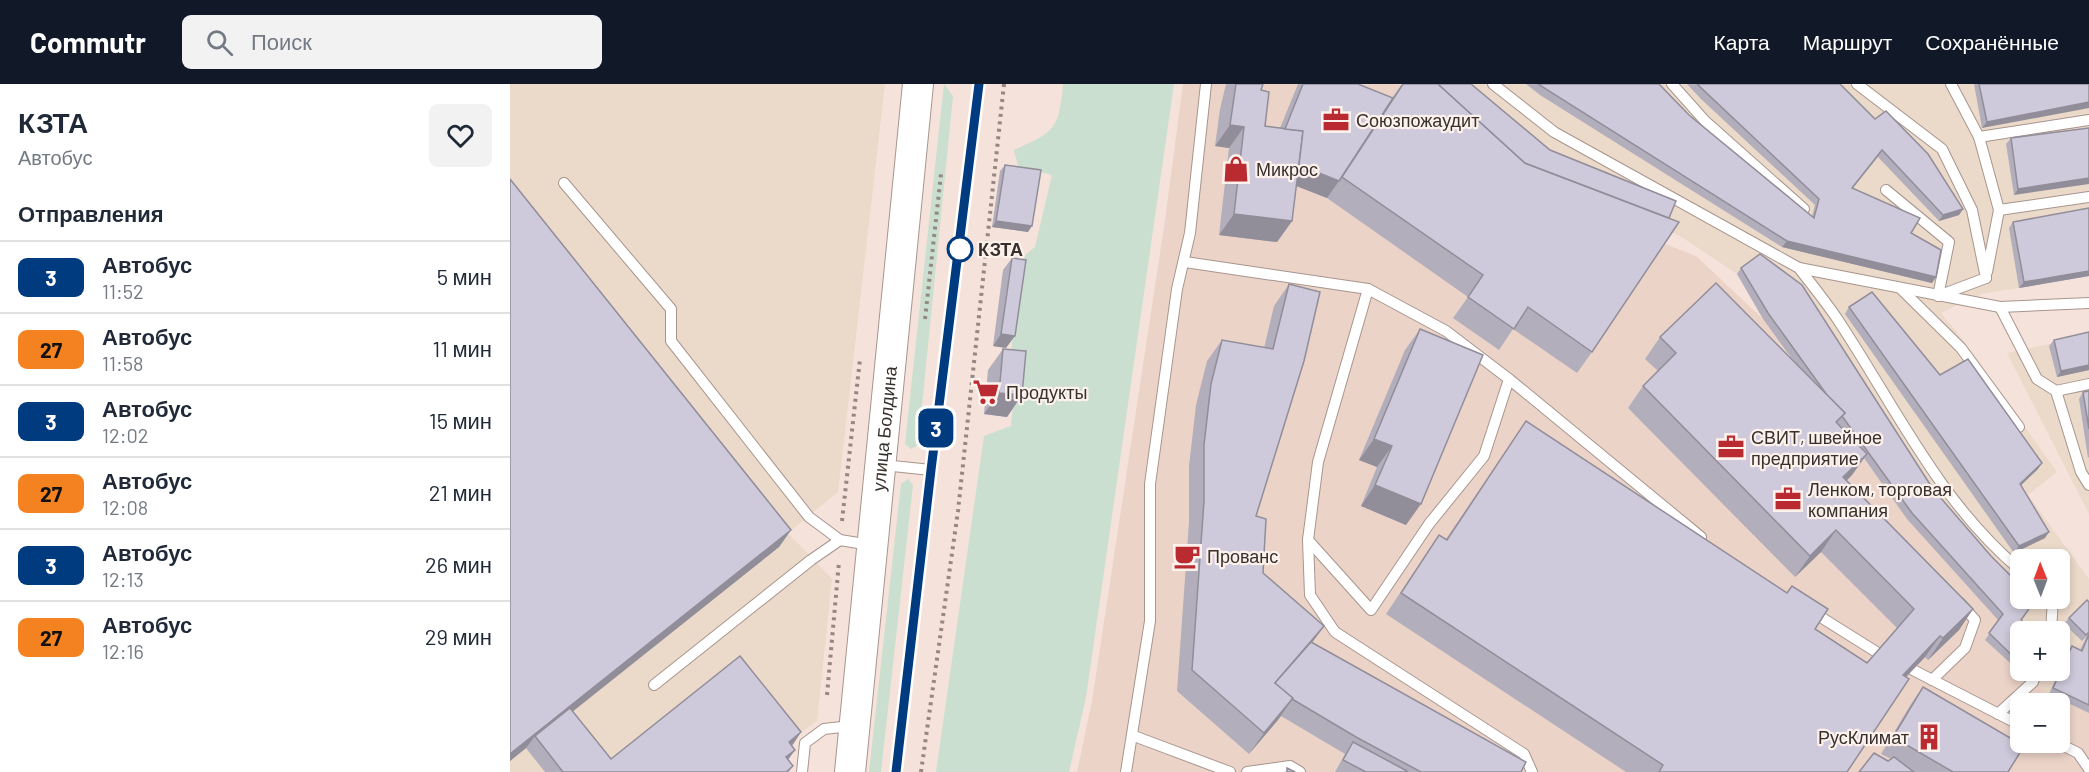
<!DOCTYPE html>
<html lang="ru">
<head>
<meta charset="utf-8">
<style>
	:root { --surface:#fff; --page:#f2f2f3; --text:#1f2937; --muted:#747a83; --line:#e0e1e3; --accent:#111827 }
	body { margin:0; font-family:Barlow,sans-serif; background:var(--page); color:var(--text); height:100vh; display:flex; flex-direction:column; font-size:22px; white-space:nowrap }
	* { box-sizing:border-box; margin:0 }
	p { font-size:20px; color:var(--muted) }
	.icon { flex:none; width:33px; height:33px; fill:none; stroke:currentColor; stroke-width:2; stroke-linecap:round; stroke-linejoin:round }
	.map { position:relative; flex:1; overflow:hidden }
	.panel { display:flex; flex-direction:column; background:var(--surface); width:510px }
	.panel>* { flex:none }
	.badge { padding:0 12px; border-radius:9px; font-size:21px; line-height:39px }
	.needle { width:39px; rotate:359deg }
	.tools { position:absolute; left:1500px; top:465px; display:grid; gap:12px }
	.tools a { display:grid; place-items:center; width:60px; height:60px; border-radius:9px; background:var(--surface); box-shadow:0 3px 9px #0003; font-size:30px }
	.map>.badge { position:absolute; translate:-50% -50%; box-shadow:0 0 0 3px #fff }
	h2 { padding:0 18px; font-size:22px; line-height:54px }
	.round { display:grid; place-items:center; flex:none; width:63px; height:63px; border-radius:9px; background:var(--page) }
	.headline { display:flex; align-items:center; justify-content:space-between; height:102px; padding:0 18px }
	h1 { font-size:28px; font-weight:800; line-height:45px }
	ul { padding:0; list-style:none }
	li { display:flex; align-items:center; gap:18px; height:72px; padding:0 18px; border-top:2px solid var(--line) }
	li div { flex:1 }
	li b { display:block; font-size:22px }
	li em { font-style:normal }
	li .badge { min-width:66px; font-weight:700; text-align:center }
	header { display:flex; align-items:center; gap:36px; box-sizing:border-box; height:84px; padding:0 30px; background:var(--accent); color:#fff }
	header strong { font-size:28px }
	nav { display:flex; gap:33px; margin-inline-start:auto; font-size:21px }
	.search { width:420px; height:54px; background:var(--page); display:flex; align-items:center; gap:15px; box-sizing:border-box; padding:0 21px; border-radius:9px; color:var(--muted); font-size:22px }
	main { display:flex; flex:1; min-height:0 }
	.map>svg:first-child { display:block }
</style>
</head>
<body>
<header>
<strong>Commutr</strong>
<div class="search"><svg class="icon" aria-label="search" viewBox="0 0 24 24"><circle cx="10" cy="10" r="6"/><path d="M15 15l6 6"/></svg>Поиск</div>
<nav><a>Карта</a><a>Маршрут</a><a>Сохранённые</a></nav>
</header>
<main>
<section class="panel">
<div class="headline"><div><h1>КЗТА</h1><p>Автобус</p></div><a class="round"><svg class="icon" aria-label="heart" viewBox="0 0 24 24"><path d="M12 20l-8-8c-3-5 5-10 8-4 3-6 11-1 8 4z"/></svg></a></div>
<h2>Отправления</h2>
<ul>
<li><span class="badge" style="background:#003b80;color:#fff">3</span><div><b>Автобус</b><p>11:52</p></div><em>5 мин</em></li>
<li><span class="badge" style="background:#f58220;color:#111">27</span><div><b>Автобус</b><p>11:58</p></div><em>11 мин</em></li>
<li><span class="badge" style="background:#003b80;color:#fff">3</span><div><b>Автобус</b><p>12:02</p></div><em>15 мин</em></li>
<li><span class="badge" style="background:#f58220;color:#111">27</span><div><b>Автобус</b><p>12:08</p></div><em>21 мин</em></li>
<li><span class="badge" style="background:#003b80;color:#fff">3</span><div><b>Автобус</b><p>12:13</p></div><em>26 мин</em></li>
<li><span class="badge" style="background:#f58220;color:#111">27</span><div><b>Автобус</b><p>12:16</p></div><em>29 мин</em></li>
</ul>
</section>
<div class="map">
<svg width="1579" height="688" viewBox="0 0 1579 688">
	<rect width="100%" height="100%" fill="#f5e2da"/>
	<path fill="#ecd3c8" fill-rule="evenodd" d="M 673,0 L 889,0 L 1000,100 L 1186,172 L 1253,235 L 1398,435 L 1489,537 L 1475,556 L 1539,610 L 1558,568 L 1579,551 L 1579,688 L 567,688 L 582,617 L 655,136 ZM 1510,620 L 1550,620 L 1550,658 L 1510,658 Z"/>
	<g fill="#ebd9c9" fill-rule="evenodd">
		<path d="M 0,0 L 375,0 L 328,408 L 278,449 L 322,495 L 307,637 L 280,656 L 283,660 L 271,670 L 270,688 L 0,688 Z"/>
		<path d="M 895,0 L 1579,0 L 1579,192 L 1471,210 L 1431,229 L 1453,256 L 1547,388 L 1518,411 L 1579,495 L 1579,551 L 1558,568 L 1539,610 L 1475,556 L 1488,536 L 1398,435 L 1253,235 L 1227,190 L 1173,154 ZM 1510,476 L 1550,476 L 1550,514 L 1510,514 ZM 1510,548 L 1550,548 L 1550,586 L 1510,586 Z"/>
		<path d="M 1579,252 L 1579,430 L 1497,269 Z"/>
	</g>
	<g fill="#cadfcf">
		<path d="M 434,0 L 443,12 L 408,361 L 401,365 L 395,360 Z"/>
		<path d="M 553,0 L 664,0 L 576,613 L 559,688 L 426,688 L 474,352 L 501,342 L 506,288 L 501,270 L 510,175 L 525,163 L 542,91 L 508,82 L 504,66 C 545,48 549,45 553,0 Z"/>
		<path d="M 398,395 L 403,401 L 371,688 L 359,688 L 391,400 Z"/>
	</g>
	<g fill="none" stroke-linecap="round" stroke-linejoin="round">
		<g stroke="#a7958e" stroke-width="12">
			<g id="service">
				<path d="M 983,0 L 1044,48 L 1289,184 L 1490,223 L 1579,219"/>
				<path d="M 1162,0 L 1195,37 L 1294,125"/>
				<path d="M 1347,0 L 1432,65 L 1462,126 L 1476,194"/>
				<path d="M 1441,0 L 1469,53"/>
				<path d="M 54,99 L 161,225 L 161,257 L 299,433 L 330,456 L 360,461"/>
				<path d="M 1376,106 L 1439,158 L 1428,212 L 1476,194"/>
				<path d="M 1489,126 L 1469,53 L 1579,36"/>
				<path d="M 675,178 L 858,205 L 808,378 L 798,456 L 800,511 L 825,548 L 1014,670 L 1022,688"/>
				<path d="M 1289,184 C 1302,201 1316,218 1328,236 C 1385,322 1429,418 1510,486"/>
				<path d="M 1477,188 L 1489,126 L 1579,113"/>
				<path d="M 1390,204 L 1451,264 L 1509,343"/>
				<path d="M 1490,223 L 1527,295 L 1546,307 L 1571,388 L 1579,401"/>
				<path d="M 999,295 L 1191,453"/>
				<path d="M 1546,307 L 1579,300"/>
				<path d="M 373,381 L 421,386"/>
				<path d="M 798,456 L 861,526 L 919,440 L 974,372 L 999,295 L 936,247 L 858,205"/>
				<path d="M 1301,527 L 1368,569"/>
				<path d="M 1541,548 L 1543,514"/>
				<path d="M 1403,586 L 1510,641"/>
				<path d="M 1422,596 L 1455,564 L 1465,536 L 1450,519"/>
				<path d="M 144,601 L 301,476 L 330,456"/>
				<path d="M 1488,630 L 1523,598 L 1527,586"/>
				<path d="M 624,652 L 720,688"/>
				<path d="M 1546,658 L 1568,669 L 1579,685"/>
				<path d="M 292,688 L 295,659 L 314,645 L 341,642"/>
				<path d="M 386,688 L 421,386 L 469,0"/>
				<path d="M 616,688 L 640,537 L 640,400 L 667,205 L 680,149 L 696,0"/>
				<path d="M 737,688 L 780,682 L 790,688"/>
			</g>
		</g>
		<g stroke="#a7958e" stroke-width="32">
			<g id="secondary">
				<path id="s1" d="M 340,688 L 408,0"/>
			</g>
		</g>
		<g stroke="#958883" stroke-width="4" stroke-dasharray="3 4.5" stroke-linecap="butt">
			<path d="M 415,235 L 431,90"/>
			<path d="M 332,437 L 350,275"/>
			<path d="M 317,611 L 329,478"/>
			<path d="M 411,688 L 448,427 L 494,0"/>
		</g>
		<use href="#service" stroke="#fff" stroke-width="10"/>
		<use href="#secondary" stroke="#fff" stroke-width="30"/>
	</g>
	<g fill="#b2aebc">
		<path d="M 716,0 L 753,0 L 751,6 L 755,42 L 770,44 L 788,0 L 848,0 L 882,14 L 892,0 L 961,0 L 1082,268 L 1067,289 L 1003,245 L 989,266 L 943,234 L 958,213 L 817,114 L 786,102 L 782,137 L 767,158 L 709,151 L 719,64 L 705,62 L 710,25 Z"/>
		<path d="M 1016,0 L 1149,0 L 1179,31 L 1302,132 L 1305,121 L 1191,15 L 1177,0 L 1330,0 L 1453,125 L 1449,131 L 1429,137 L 1368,73 L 1343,104 L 1401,149 L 1426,193 L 1422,199 L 1272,163 L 1030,11 Z"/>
		<path d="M 1464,0 L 1579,0 L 1472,44 Z"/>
		<path d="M 1579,44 L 1504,111 L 1496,60 L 1501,54 Z"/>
		<path d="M 495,81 L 518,148 L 482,143 L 490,87 Z"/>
		<path d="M 0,95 L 281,446 L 269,463 L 62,627 L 101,675 L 291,648 L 282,662 L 285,666 L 278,676 L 283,682 L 279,688 L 35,688 L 16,664 L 0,677 Z"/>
		<path d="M 1579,124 L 1579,192 L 1509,204 L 1499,144 L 1503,138 Z"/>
		<path d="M 502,174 L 496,264 L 483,262 L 493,186 Z"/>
		<path d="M 1231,184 L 1423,405 L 1511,536 L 1510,584 L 1509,587 L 1475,556 L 1488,536 L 1397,435 L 1354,374 L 1342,391 L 1337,396 L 1463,525 L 1449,546 L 1418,576 L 1415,573 L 1396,593 L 1337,688 L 1116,688 L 876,530 L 929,451 L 936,455 L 1016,337 L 1277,509 L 1282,502 L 1305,545 L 1357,579 L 1387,544 L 1311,468 L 1285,493 L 1118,324 L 1133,302 L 1148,287 L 1135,275 L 1150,253 L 1285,279 L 1253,235 L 1227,190 Z"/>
		<path d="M 779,200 L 746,432 L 753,489 L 802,559 L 1011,688 L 825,688 L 835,670 L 771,632 L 739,670 L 667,607 L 679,438 L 679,382 L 686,321 L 697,277 L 712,256 L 754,264 L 764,222 Z"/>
		<path d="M 1339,223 L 1430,291 L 1528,385 L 1511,401 L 1535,454 L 1504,469 L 1335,230 Z"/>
		<path d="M 910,245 L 896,441 L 851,422 L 867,383 L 849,376 L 895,266 Z"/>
		<path d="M 1579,248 L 1579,286 L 1547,293 L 1539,262 L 1544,256 Z"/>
		<path d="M 493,265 L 512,311 L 497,333 L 474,330 L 478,286 Z"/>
		<path d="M 1579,307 L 1579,373 L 1578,374 L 1569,315 L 1573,308 Z"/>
		<path d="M 1579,518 L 1579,629 L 1539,610 L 1558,568 L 1562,562 L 1570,566 L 1577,552 L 1572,557 L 1554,540 L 1559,534 Z"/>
		<path d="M 1413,603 L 1498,688 L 1349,688 L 1381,675 L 1371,670 L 1401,620 Z"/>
	</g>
	<g fill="#918d99">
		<path d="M 1579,18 L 1579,24 L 1472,44 L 1477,38 Z"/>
		<path d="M 720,41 L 734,43 L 719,64 L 705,62 Z"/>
		<path d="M 786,80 L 829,97 L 817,114 L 774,97 Z"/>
		<path d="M 1579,94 L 1579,100 L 1504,111 L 1508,105 Z"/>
		<path d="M 1453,125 L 1449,131 L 1429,137 L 1433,131 Z"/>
		<path d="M 724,130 L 782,137 L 767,158 L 709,151 Z"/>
		<path d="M 486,137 L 522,142 L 518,148 L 482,143 Z"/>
		<path d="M 1277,157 L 1426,193 L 1422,199 L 1272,163 Z"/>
		<path d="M 1579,187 L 1579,192 L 1509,204 L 1514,198 Z"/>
		<path d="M 491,250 L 505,252 L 496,264 L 483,262 Z"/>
		<path d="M 1579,281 L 1579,286 L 1547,293 L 1551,287 Z"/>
		<path d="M 489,309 L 512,311 L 497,333 L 474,330 Z"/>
		<path d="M 864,355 L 882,362 L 867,383 L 849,376 Z"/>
		<path d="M 1357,370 L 1342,391 L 1319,414 L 1333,393 Z"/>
		<path d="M 1532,379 L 1528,385 L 1506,406 L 1510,400 Z"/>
		<path d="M 865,401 L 911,420 L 896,441 L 851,422 Z"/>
		<path d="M 281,446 L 269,463 L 27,656 L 25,652 L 16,664 L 0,677 L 0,670 Z"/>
		<path d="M 1326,446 L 1311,468 L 1285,493 L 1300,472 Z"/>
		<path d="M 1539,448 L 1535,454 L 1504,469 L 1509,462 Z"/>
		<path d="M 1463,525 L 1449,546 L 1418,576 L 1433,554 Z"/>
		<path d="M 814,542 L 799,563 L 762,603 Z"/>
		<path d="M 1430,552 L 1415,573 L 1378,612 L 1393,591 Z"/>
		<path d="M 783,614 L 768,636 L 739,670 L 754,649 Z"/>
		<path d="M 291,648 L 283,660 L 271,670 L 279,658 Z"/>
		<path d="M 285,666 L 276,678 L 276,673 Z"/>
	</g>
	<g fill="#cfcadb" stroke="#918d99" stroke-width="1.5">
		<path d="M 726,0 L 753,0 L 751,6 L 759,8 L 755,42 L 793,47 L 782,137 L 724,130 L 734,43 L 720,41 Z"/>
		<path d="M 793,0 L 848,0 L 883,14 L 829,97 L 789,81 L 793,47 L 775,45 Z"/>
		<path d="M 893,0 L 928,0 L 1015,79 L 1169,138 L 1082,268 L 1018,223 L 1004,245 L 958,213 L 973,191 L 832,93 Z"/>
		<path d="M 928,0 L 961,0 L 1040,66 L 1166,117 L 1159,134 L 1015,79 Z"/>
		<path d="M 1028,0 L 1149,0 L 1179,31 L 1304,134 L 1309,115 L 1187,0 L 1330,0 L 1365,35 L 1376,27 L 1418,70 L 1453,125 L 1433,131 L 1372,66 L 1342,104 L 1410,134 L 1401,149 L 1431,166 L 1426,193 L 1277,157 Z"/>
		<path d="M 1469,0 L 1579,0 L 1579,18 L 1477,38 Z"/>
		<path d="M 1579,44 L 1579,94 L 1508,105 L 1501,54 Z"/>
		<path d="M 495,81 L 531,86 L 522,142 L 486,137 Z"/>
		<path d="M 0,95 L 281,446 L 0,670 Z"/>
		<path d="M 1579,124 L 1579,187 L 1514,198 L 1503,138 Z"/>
		<path d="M 1250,170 L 1292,201 L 1423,405 L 1481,472 L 1510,501 L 1510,514 L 1526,515 L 1511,536 L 1524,548 L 1510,548 L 1510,579 L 1479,549 L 1493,530 L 1402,429 L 1332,332 L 1335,329 L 1317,311 L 1258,229 L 1231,184 Z"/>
		<path d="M 502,174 L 516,176 L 505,252 L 491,250 Z"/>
		<path d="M 1206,199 L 1335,329 L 1326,338 L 1357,370 L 1333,393 L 1463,525 L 1433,554 L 1430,552 L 1393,591 L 1399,595 L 1337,688 L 1149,688 L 1153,681 L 891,509 L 929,451 L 937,456 L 1016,337 L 1277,509 L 1282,502 L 1318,525 L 1305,545 L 1357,579 L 1404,525 L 1326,446 L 1300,472 L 1133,302 L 1166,269 L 1150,253 Z"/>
		<path d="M 779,200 L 810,208 L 794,277 L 746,432 L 756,435 L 753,489 L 814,542 L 765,599 L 783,614 L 754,649 L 682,586 L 694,417 L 694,361 L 701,300 L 712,256 L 763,265 Z"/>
		<path d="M 1362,208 L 1430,291 L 1458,275 L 1532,379 L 1510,400 L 1539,448 L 1509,462 L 1339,223 Z"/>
		<path d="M 910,245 L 973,271 L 911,420 L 865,401 L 882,362 L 864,355 Z"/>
		<path d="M 1579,248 L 1579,281 L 1551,287 L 1544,256 Z"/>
		<path d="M 493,265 L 516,267 L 512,311 L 489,309 Z"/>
		<path d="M 1579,307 L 1579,345 L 1573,308 Z"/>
		<path d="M 1577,516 L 1579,518 L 1579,548 L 1576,551 L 1559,534 Z"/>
		<path d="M 1579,550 L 1579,621 L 1543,604 L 1562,562 L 1572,567 Z"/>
		<path d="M 801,558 L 1016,678 L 1011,688 L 911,688 L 846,653 L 782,615 L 783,614 L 765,599 Z"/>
		<path d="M 230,572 L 291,648 L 279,658 L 285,666 L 276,673 L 283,682 L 276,688 L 53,688 L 25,652 L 60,624 L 101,675 Z"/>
		<path d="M 1413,603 L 1514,662 L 1498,688 L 1443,688 L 1383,653 Z"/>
		<path d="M 843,658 L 897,687 L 897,688 L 856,688 L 833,676 Z"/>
		<path d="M 1364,669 L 1378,677 L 1384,673 L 1404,688 L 1349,688 Z"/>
		<path d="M 777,684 L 785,688 L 777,688 Z"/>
	</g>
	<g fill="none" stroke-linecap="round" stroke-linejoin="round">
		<g stroke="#fff" stroke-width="14">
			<path id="line" d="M 386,688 L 421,386 L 469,0"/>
		</g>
		<use href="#line" stroke="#003b80" stroke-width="9"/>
	</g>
	<defs>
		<g id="office-bare" transform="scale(2.07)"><path d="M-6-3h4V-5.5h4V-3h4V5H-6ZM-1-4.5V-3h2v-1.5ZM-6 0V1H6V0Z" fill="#ba2a31" stroke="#fdf1ec" stroke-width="2.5" paint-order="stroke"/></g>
		<g id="shop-bare" transform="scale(2.07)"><path d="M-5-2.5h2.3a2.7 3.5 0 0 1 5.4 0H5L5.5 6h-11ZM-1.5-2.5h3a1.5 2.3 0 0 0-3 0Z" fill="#ba2a31" stroke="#fdf1ec" stroke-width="2.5" paint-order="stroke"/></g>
		<g id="supermarket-bare" transform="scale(2.07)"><path d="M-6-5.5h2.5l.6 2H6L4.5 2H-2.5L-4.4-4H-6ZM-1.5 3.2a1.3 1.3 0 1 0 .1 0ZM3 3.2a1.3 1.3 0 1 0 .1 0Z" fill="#ba2a31" stroke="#fdf1ec" stroke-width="2.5" paint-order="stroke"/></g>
		<g id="cafe-bare" transform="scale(2.07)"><path d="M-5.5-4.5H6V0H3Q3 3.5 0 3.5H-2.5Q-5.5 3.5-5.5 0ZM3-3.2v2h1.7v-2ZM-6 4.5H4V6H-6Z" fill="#ba2a31" stroke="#fdf1ec" stroke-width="2.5" paint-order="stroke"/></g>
		<g id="building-bare" transform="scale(2.07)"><path d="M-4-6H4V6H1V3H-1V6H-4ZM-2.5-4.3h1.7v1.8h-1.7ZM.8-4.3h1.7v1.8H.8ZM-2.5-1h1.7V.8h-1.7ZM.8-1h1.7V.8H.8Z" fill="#ba2a31" stroke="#fdf1ec" stroke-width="2.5" paint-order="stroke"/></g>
	</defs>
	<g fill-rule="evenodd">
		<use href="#office-bare" x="826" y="36"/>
		<use href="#shop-bare" x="726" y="85"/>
		<use href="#supermarket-bare" x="476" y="308"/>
		<use href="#office-bare" x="1221" y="363"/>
		<use href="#office-bare" x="1278" y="415"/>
		<use href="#cafe-bare" x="677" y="472"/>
		<use href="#building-bare" x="1419" y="653"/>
	</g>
	<circle fill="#fff" stroke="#003b80" stroke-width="3" cx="450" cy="165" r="12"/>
	<g text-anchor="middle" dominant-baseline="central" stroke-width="4.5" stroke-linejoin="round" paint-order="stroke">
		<g font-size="18" fill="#37302d" stroke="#fdf1ec" text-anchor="start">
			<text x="846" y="36">Союзпожаудит</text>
			<text x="746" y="85">Микрос</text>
			<text x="496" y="308">Продукты</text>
			<text x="1241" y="353">СВИТ, швейное<tspan x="1241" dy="21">предприятие</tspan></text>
			<text x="1298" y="405">Ленком, торговая<tspan x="1298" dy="21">компания</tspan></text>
			<text x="697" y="472">Прованс</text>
			<text x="1399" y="653" text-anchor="end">РусКлимат</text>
		</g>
		<g font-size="18" font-weight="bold" fill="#37302d" stroke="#fdf1ec" text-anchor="start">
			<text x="468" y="165">КЗТА</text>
		</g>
		<g font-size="18" fill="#37302d" stroke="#fdf1ec">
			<text stroke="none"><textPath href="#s1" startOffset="345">улица Болдина</textPath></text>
		</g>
	</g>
</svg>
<div class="tools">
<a><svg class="needle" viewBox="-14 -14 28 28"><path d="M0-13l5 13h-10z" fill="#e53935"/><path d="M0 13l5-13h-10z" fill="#747a83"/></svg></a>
<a>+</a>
<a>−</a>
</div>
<b class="badge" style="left:426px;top:344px;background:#003b80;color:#fff">3</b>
</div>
</main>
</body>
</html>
